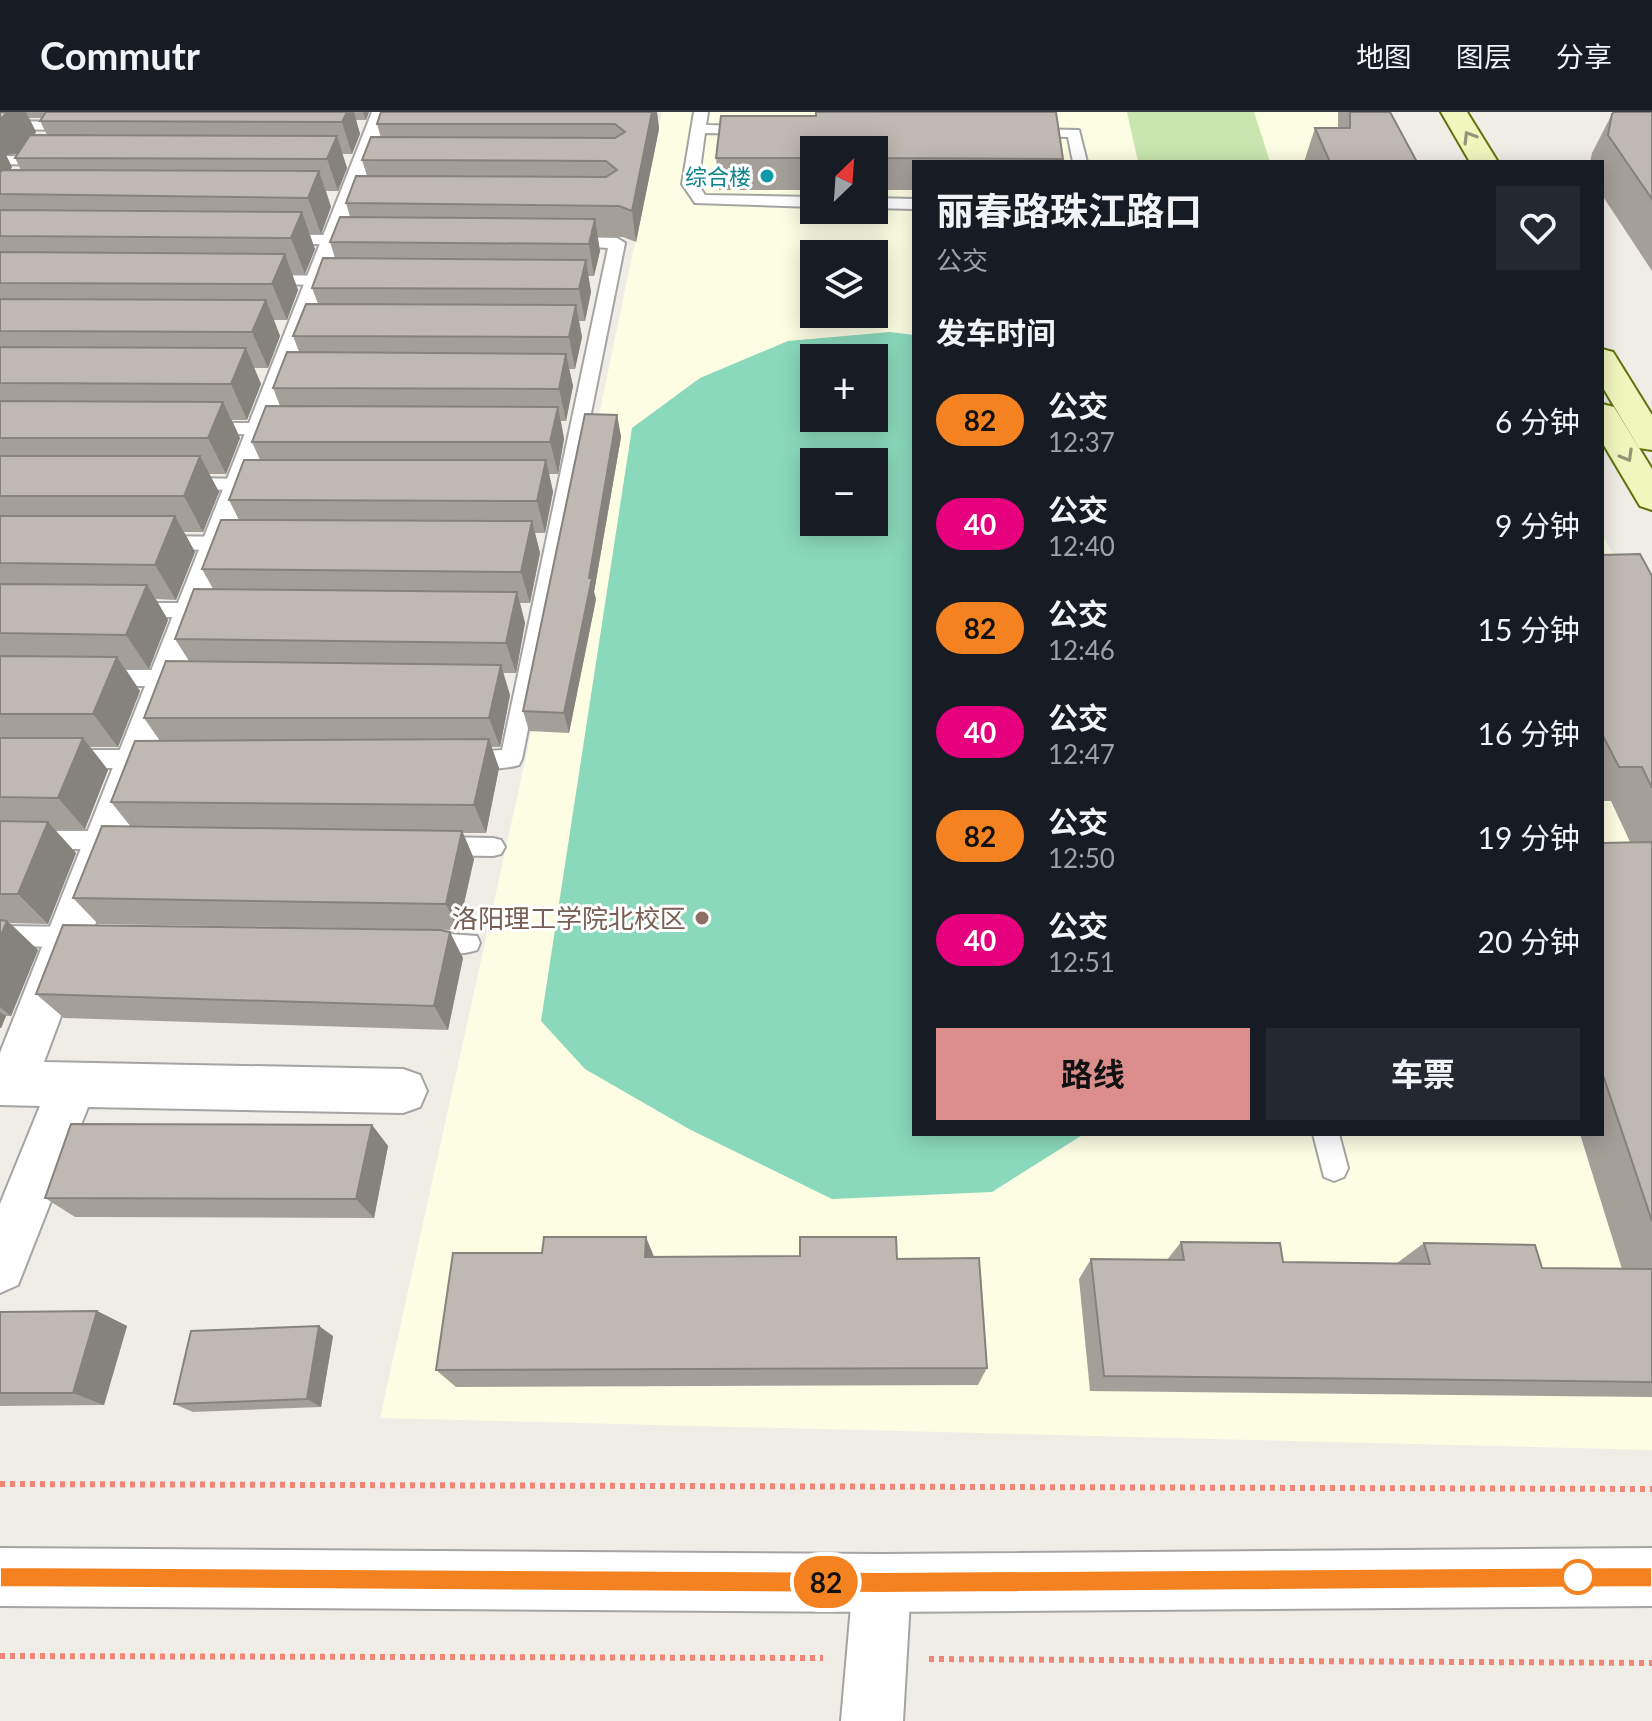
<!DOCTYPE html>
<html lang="zh">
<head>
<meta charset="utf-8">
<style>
	:root { --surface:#171b24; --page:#242831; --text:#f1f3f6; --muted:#9ea1a6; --line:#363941; --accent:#dc8e8d }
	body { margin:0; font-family:Lato,"Noto Sans SC",sans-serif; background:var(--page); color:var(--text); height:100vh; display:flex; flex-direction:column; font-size:30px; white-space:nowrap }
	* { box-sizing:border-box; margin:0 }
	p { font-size:26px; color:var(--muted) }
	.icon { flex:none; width:44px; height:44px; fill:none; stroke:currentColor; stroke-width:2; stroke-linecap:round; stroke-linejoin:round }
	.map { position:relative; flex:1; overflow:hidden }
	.side { position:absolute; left:912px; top:48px; width:692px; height:976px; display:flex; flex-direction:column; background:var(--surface); border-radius:0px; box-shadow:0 4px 20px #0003 }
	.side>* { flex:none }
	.badge { padding:0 16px; border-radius:26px; font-size:28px; line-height:52px }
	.needle { width:52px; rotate:25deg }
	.fabs { position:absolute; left:800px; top:24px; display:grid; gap:16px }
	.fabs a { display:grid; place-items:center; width:88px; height:88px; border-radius:0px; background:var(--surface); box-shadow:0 4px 20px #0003; font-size:40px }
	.map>.badge { position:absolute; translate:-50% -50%; box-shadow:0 0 0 4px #fff }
	h2 { padding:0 24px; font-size:30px; line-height:72px }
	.round { display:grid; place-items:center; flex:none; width:84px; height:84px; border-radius:0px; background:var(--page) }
	.headline { display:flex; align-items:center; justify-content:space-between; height:136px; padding:0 24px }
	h1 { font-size:38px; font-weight:700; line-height:60px }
	.cta { display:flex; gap:16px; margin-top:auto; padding:16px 24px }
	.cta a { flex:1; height:92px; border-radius:0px; background:var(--accent); color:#111; font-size:32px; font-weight:700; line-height:92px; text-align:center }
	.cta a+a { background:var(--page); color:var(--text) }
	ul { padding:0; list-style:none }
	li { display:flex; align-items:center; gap:24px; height:104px; padding:0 24px }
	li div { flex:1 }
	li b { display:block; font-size:30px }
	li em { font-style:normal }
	li .badge { min-width:88px; font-weight:700; text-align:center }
	header { display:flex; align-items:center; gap:48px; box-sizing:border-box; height:112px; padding:0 40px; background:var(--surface); border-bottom:2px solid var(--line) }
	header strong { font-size:38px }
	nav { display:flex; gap:44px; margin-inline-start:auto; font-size:28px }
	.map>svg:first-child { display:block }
</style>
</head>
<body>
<header>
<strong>Commutr</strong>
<nav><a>地图</a><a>图层</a><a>分享</a></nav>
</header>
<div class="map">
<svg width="1652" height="1609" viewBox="0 0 1652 1609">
	<rect width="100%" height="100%" fill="#f0ede7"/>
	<path fill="#fcfde2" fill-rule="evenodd" d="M 662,0 L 1372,0 L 1399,50 L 914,50 L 914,1022 L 1602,1022 L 1602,422 L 1652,514 L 1652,1338 L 380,1306 L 561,486 ZM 814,38 L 874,38 L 874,98 L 814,98 ZM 814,142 L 874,142 L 874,202 L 814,202 ZM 814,246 L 874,246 L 874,306 L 814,306 ZM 814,350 L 874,350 L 874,410 L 814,410 Z"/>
	<path fill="#c9e6b0" d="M 1127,0 L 1254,0 L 1270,50 L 1138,50 Z"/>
	<path fill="#8ad9bd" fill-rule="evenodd" d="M 890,220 L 914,223 L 914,1022 L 1084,1022 L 992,1080 L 832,1087 L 689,1017 L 585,957 L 541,909 L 632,316 L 700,266 L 788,229 ZM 814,246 L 874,246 L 874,306 L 814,306 ZM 814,350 L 874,350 L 874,410 L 814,410 Z"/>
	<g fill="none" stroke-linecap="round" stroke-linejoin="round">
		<g stroke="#a4a4a4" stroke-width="4">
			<g id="service">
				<path d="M 694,0 L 708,0 L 706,13 L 752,14 L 759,18 L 752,22 L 705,21 L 698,72 L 705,83 L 814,85 L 814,95 L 695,91 L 682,72 Z"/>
				<path d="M 0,9 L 75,10 L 82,14 L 75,18 L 0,17 Z"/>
				<path d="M 1029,17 L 1079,18 L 1087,50 L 1073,50 L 1068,25 L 1024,24 L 1022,21 Z"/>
				<path d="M 0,44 L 50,45 L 57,49 L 50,53 L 0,52 Z"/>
				<path d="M 874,86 L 914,87 L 914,97 L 874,96 Z"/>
				<path d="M 278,123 L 354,123 L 362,128 L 354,133 L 272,131 L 270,128 Z"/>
				<path d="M 566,125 L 617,126 L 625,131 L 522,647 L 519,653 C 502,658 475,658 458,653 L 455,647 L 458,641 L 502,638 L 608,136 L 560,133 L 560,127 Z"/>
				<path d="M 262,163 L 338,164 L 346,169 L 338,174 L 256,171 L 254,168 Z"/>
				<path d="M 202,311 L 278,311 L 287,317 L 278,323 L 196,321 L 196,313 Z"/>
				<path d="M 182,366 L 258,367 L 267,373 L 258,379 L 175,376 L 175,368 Z"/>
				<path d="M 158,424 L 234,425 L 244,432 L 234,439 L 151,436 L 148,431 Z"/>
				<path d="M 130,491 L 206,491 L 216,498 L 206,505 L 130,505 L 120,498 Z"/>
				<path d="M 98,558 L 182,558 L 193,566 L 182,574 L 98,574 L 87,566 Z"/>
				<path d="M 70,638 L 149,638 L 157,641 L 160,647 L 157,653 L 149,656 L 70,656 L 62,653 L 59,647 L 62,641 Z"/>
				<path d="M 0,719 L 118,719 L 126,721 L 130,728 L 126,735 L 118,737 L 0,737 Z"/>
				<path d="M 438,725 L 493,726 L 501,728 L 505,735 L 501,742 L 493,744 L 438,743 L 430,741 L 426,734 L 430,727 Z"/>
				<path d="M 0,814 L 78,815 L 87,818 L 90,825 L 87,832 L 78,835 L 0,834 Z"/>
				<path d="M 422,820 L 477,824 L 480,831 L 477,838 C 460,844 430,843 413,837 L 410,830 L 413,823 Z"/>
				<path d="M 1313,1022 L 1339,1022 L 1348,1056 L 1344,1065 L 1334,1069 L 1324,1065 Z"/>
			</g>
		</g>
		<g stroke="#a4a4a4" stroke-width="4">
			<g id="minor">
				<path d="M 372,0 L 398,0 L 44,950 L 403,957 L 420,963 L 427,979 L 420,995 L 403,1001 L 88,995 L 18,1173 L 0,1181 L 0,1092 L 40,994 L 0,993 L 0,941 Z"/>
				<path d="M 882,1442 L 903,1450 L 911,1471 L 903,1609 L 841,1609 L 853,1471 L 861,1450 Z"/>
			</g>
		</g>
		<g stroke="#a4a4a4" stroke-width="4">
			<path id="tertiary" d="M 0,1436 L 882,1442 L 1652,1436 L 1652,1494 L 882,1500 L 0,1494 Z"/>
		</g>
		<g stroke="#63710c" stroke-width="4">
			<g id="secondary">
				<path d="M 1441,0 L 1467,0 L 1498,50 L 1470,50 Z"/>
				<path d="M 1602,237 L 1613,240 L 1652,303 L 1652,338 L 1639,336 L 1602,274 Z"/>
				<path d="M 1602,292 L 1614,295 L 1652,357 L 1652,398 L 1640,394 L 1602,330 Z"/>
			</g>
		</g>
		<g stroke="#f18677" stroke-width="6" stroke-dasharray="5 5" stroke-linecap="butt">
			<path d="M 0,1372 L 1652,1377"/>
			<path d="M 0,1544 L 823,1546"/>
			<path d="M 929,1547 L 1652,1551"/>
		</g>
		<use href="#service" fill="#fff" fill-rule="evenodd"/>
		<use href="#minor" fill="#fff" fill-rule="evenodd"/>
		<use href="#tertiary" fill="#fff" fill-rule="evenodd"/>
		<use href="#secondary" fill="#f1f6bf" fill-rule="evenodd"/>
	</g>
	<g fill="#a59f9a" fill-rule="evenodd">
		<path d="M 0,0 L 369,0 L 366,8 L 356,8 L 360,22 L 352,42 L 342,42 L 347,56 L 338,79 L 326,79 L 331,95 L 321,122 L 309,121 L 315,137 L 305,162 L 292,162 L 298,178 L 287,208 L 274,208 L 280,224 L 268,256 L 254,256 L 261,272 L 247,308 L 232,308 L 240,326 L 226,362 L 209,362 L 219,380 L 203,420 L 184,420 L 195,440 L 176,488 L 156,487 L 168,508 L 149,557 L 125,556 L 140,579 L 118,635 L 90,635 L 108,658 L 85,717 L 54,717 L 76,741 L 48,812 L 10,811 L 38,838 L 11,904 L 6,904 L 1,916 L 0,916 ZM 29,6 L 42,6 L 40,9 L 47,23 L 34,23 L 36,20 ZM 18,42 L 15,46 L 21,58 L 10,58 L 12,55 L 6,43 Z"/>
		<path d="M 657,0 L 659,17 L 636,130 L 623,125 L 597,125 L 600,139 L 594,164 L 588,164 L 591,180 L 585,209 L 579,209 L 582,225 L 575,257 L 569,257 L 573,274 L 566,309 L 561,309 L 564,327 L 558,362 L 549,362 L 553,380 L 545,421 L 535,421 L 540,441 L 530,491 L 520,491 L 525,511 L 516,561 L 503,561 L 510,583 L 500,635 L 491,635 L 499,656 L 486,721 L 463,721 L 474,747 L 458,818 L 98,812 L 73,786 L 131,715 L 111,690 L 160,629 L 144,606 L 189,549 L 175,527 L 213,477 L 202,457 L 239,408 L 229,388 L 260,348 L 252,330 L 280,294 L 273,276 L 299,240 L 293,224 L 318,192 L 312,176 L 335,146 L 330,130 L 350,105 L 346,91 L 367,64 L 362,48 L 381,26 L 377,12 Z"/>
		<path d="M 816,0 L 1056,0 L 1063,50 L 914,50 L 914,78 L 874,78 L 874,38 L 814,38 L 814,78 L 719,78 L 716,46 L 721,4 L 816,4 Z"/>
		<path d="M 1338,0 L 1390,0 L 1417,50 L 1304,50 L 1315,16 L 1338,16 Z"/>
		<path d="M 1652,0 L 1652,159 L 1602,83 L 1602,50 L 1590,50 L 1592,41 L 1612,2 Z"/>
		<path d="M 617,303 L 621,325 L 594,480 L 596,487 L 569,621 L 529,619 L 523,599 Z"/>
		<path d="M 1602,443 L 1652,464 L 1652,1285 L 1090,1279 L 1079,1167 L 1091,1147 L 1167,1148 L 1181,1130 L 1283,1150 L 1397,1151 L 1424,1131 L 1542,1156 L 1622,1157 L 1580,1022 L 1602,1022 L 1602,731 L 1630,730 L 1611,689 L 1602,689 Z"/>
		<path d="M 463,846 L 448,918 L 64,906 L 36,882 Z"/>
		<path d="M 372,1013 L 388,1034 L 374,1106 L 75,1105 L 45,1086 Z"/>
		<path d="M 654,1145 L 897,1147 L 987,1256 L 978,1273 L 456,1275 L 436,1258 Z"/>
		<path d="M 97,1199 L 127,1214 L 104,1293 L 0,1294 L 0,1200 Z"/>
		<path d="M 333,1224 L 321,1295 L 193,1300 L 174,1292 Z"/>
	</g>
	<g fill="#86827d">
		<path d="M 7,0 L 26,0 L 36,20 L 22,41 L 6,43 L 12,55 L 0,74 L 0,6 Z"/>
		<path d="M 347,0 L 354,0 L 360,22 L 352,42 L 342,10 Z"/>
		<path d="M 363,0 L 369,0 L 366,8 Z"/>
		<path d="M 652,0 L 657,0 L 659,17 L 636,130 L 632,99 Z"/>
		<path d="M 337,24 L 347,56 L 338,79 L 327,47 Z"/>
		<path d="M 319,59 L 331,95 L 321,122 L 308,86 Z"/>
		<path d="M 302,100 L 315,137 L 305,162 L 291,126 Z"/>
		<path d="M 595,107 L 600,139 L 594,164 L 589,132 Z"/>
		<path d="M 285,142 L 298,178 L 287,208 L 272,172 Z"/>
		<path d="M 586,148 L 591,180 L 585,209 L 579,177 Z"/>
		<path d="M 266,188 L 280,224 L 268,256 L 252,220 Z"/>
		<path d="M 576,193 L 582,225 L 575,257 L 569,225 Z"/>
		<path d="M 246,236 L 261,272 L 247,308 L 231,272 Z"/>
		<path d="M 566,242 L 573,274 L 566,309 L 559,277 Z"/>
		<path d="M 223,290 L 240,326 L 226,362 L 208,326 Z"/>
		<path d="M 558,295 L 564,327 L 558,362 L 550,330 Z"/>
		<path d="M 617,303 L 621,325 L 594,480 L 596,487 L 569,621 L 564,601 Z"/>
		<path d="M 200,344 L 219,380 L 203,420 L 184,384 Z"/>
		<path d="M 546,348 L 553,380 L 545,421 L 537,389 Z"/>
		<path d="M 175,404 L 195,440 L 176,488 L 155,453 Z"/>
		<path d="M 532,409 L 540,441 L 530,491 L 521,460 Z"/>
		<path d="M 147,473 L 168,508 L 149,557 L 126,523 Z"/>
		<path d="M 517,480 L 525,511 L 516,561 L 506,531 Z"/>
		<path d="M 117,545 L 140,579 L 118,635 L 93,602 Z"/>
		<path d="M 501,553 L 510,583 L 500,635 L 489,606 Z"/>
		<path d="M 83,626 L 108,658 L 85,717 L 58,686 Z"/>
		<path d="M 489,627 L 499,656 L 486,721 L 474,693 Z"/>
		<path d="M 48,710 L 76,741 L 48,812 L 18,782 Z"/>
		<path d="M 462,719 L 474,747 L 458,818 L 446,792 Z"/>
		<path d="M 7,809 L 38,838 L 11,904 L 0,895 L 0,825 Z"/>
		<path d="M 450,820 L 463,846 L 448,918 L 434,894 Z"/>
		<path d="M 0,900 L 6,904 L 1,916 L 0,915 Z"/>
		<path d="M 372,1013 L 388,1034 L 374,1106 L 356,1087 Z"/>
		<path d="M 646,1125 L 655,1147 L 645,1145 Z"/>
		<path d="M 97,1199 L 127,1214 L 104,1293 L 73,1281 Z"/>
		<path d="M 319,1214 L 333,1224 L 321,1295 L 307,1287 Z"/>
	</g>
	<g fill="#c0b9b3" stroke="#86827d" stroke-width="2">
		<path d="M 0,0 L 7,0 L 3,5 L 0,6 Z"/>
		<path d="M 46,0 L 347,0 L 342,10 L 40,9 Z"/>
		<path d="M 381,0 L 652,0 L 632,99 L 619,94 L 346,91 L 356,64 L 606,65 L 617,58 L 606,49 L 362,48 L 371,25 L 615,26 L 625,20 L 615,12 L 377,12 Z"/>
		<path d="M 816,0 L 1056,0 L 1063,47 L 874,46 L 874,38 L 814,38 L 814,46 L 716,46 L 721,4 L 816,4 Z"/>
		<path d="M 1350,0 L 1390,0 L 1417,50 L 1330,50 L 1315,16 L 1350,16 Z"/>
		<path d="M 1614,0 L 1652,0 L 1652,87 L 1608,23 L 1612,2 Z"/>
		<path d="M 30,23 L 337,24 L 327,47 L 15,46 Z"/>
		<path d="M 2,58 L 319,59 L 308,86 L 0,82 L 0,61 Z"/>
		<path d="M 0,98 L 302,100 L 291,126 L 0,124 Z"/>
		<path d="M 340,105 L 595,107 L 589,132 L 330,130 Z"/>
		<path d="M 0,140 L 285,142 L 272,172 L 0,171 Z"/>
		<path d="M 323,146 L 586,148 L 579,177 L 312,176 Z"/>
		<path d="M 0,187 L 266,188 L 252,220 L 0,219 Z"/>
		<path d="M 306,192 L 576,193 L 569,225 L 293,224 Z"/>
		<path d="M 0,235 L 246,236 L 231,272 L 0,271 Z"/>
		<path d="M 287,240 L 566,242 L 559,277 L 273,276 Z"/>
		<path d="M 0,289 L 223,290 L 208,326 L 0,326 Z"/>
		<path d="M 266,294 L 558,295 L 550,330 L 252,330 Z"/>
		<path d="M 585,302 L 617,303 L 589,466 L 592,466 L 564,601 L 523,599 Z"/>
		<path d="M 0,344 L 200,344 L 184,384 L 0,384 Z"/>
		<path d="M 244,348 L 546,348 L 537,389 L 229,388 Z"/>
		<path d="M 0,404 L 175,404 L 155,453 L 0,451 Z"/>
		<path d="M 221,408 L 532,409 L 521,460 L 202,457 Z"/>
		<path d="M 1640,442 L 1652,464 L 1652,676 L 1642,655 L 1619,655 L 1602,622 L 1602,443 Z"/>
		<path d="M 0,472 L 147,473 L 126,523 L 0,521 Z"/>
		<path d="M 194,477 L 517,480 L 506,531 L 175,527 Z"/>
		<path d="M 0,544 L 117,545 L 93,602 L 0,602 Z"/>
		<path d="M 166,549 L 501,553 L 489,606 L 144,606 Z"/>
		<path d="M 0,626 L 83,626 L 58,686 L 0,685 Z"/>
		<path d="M 489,627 L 474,693 L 111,690 L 135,629 Z"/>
		<path d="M 0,709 L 48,710 L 18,782 L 0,782 Z"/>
		<path d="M 102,714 L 462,719 L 446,792 L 73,786 Z"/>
		<path d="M 1652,730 L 1652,1109 L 1602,960 L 1602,731 Z"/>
		<path d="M 0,808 L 7,809 L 0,825 Z"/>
		<path d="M 63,813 L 440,818 L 450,820 L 434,894 L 36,882 Z"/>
		<path d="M 71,1012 L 372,1013 L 356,1087 L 45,1086 Z"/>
		<path d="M 544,1125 L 646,1125 L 645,1145 L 800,1144 L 800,1125 L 896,1125 L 897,1147 L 979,1146 L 987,1256 L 436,1258 L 453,1141 L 542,1141 Z"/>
		<path d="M 1181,1130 L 1280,1131 L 1283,1150 L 1430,1152 L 1424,1131 L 1535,1133 L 1542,1156 L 1652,1157 L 1652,1270 L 1104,1264 L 1091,1147 L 1184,1148 Z"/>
		<path d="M 97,1199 L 73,1281 L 0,1281 L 0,1200 Z"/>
		<path d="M 319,1214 L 307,1287 L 174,1292 L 191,1219 Z"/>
	</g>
	<defs><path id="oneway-chevron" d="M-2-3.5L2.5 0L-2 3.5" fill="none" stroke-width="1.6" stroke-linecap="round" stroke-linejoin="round" transform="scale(2)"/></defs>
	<g stroke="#939677">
		<use href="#oneway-chevron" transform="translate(1469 25) rotate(-121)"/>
		<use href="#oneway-chevron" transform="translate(1627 344) rotate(60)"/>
	</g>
	<path fill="#f58220" stroke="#fff" stroke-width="2" d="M 0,1455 L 882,1460 L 1652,1455 L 1652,1475 L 882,1481 L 0,1475 Z"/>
	<circle fill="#0f9aa8" stroke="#fff" stroke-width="3" cx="767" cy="64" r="8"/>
	<circle fill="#8d6e63" stroke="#fff" stroke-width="3" cx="702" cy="806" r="8"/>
	<circle fill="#fff" stroke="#f58220" stroke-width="4" cx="1578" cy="1465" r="16"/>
	<g text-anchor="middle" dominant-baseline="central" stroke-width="6" stroke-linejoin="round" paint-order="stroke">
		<g font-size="22" fill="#0d838f" stroke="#fff" text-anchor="end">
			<text x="751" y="64">综合楼</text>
		</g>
		<g font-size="26" fill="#785e54" stroke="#fff" text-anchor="end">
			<text x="686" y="806">洛阳理工学院北校区</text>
		</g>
	</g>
</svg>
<div class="fabs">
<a><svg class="needle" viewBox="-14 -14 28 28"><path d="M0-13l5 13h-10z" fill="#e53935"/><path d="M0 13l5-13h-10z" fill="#9ea1a6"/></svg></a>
<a><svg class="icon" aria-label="layers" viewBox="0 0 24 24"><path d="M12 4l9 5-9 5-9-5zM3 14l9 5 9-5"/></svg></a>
<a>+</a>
<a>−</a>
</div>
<b class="badge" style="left:826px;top:1470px;background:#f58220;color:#111">82</b>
<section class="side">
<div class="headline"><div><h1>丽春路珠江路口</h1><p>公交</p></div><a class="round"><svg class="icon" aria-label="heart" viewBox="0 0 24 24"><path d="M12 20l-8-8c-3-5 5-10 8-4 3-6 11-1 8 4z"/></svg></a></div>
<h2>发车时间</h2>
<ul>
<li><span class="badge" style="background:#f58220;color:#111">82</span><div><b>公交</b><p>12:37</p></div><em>6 分钟</em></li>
<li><span class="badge" style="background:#e6007e;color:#fff">40</span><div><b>公交</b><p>12:40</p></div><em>9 分钟</em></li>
<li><span class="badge" style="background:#f58220;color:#111">82</span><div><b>公交</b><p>12:46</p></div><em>15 分钟</em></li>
<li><span class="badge" style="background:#e6007e;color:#fff">40</span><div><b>公交</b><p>12:47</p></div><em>16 分钟</em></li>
<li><span class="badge" style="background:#f58220;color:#111">82</span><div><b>公交</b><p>12:50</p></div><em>19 分钟</em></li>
<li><span class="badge" style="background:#e6007e;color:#fff">40</span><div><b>公交</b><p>12:51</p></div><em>20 分钟</em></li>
</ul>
<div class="cta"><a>路线</a><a>车票</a></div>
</section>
</div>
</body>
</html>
